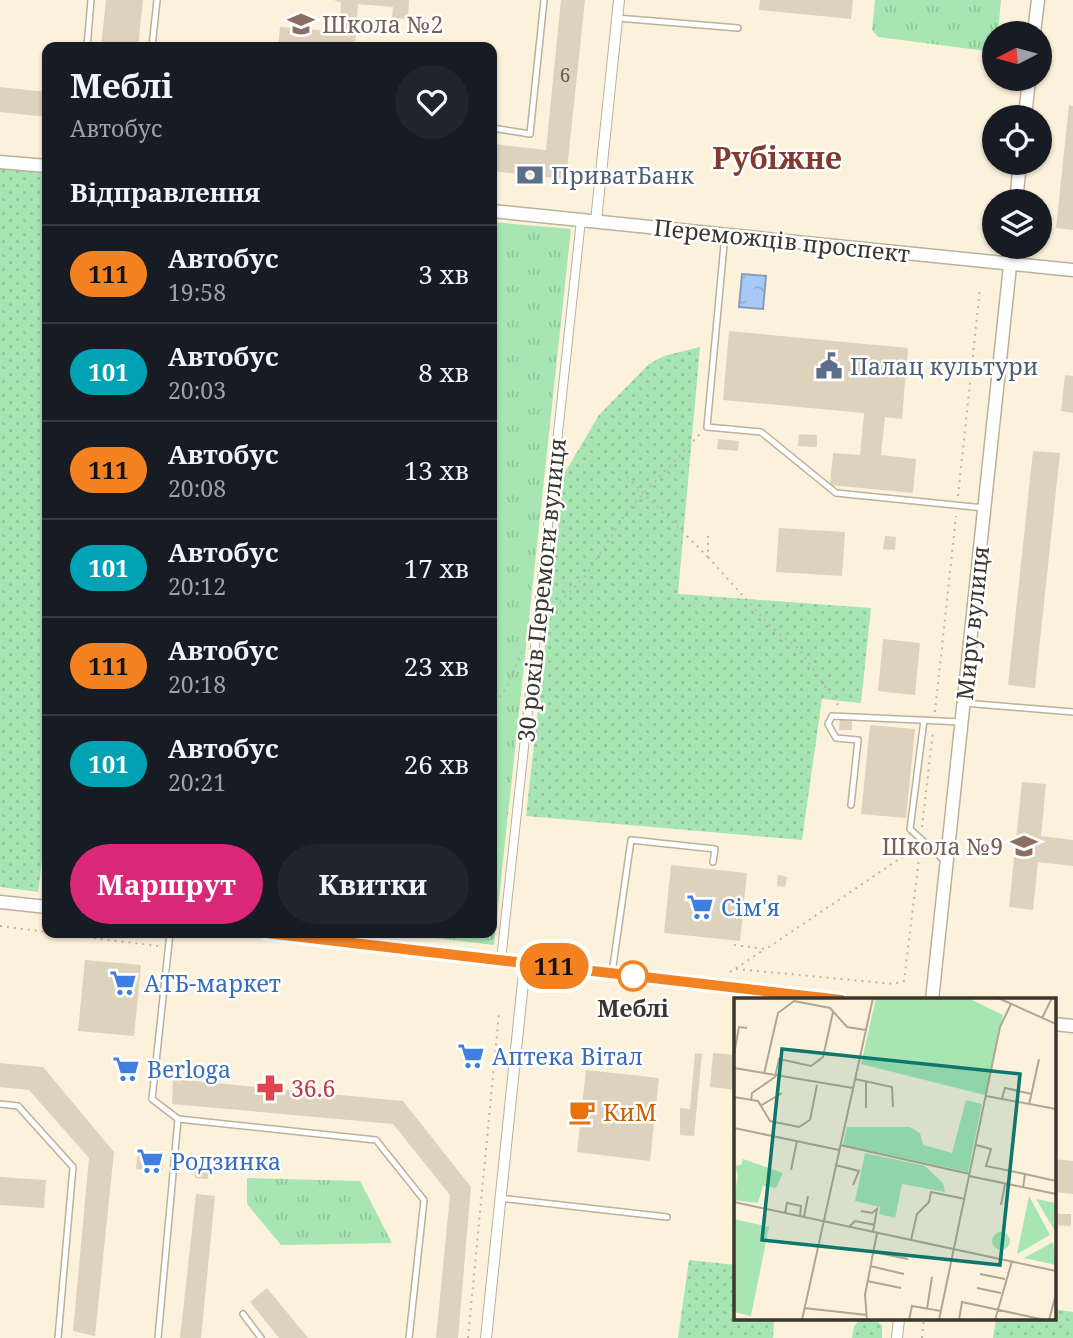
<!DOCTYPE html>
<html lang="uk">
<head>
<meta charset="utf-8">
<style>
	:root { --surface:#171b24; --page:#20242c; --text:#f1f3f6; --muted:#9ea1a6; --line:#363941; --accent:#db2777 }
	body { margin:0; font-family:"Noto Serif",serif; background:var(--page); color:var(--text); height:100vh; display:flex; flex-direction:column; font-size:26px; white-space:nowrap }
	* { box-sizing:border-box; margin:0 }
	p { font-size:23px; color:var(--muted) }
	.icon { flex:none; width:38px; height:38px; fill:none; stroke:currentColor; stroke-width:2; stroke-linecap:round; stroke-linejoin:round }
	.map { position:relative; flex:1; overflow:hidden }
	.sheet { position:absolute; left:42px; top:42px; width:455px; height:896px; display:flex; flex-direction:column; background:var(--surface); border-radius:14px; box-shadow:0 2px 5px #0004 }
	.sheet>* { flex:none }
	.badge { padding:0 14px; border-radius:23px; font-size:24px; line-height:46px }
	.needle { width:46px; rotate:264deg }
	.buttons { position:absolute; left:982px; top:21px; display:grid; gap:14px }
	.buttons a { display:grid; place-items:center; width:70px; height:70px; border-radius:50%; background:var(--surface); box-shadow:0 2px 5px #0004; font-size:35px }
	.map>.badge { position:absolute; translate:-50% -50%; box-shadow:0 0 0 4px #fff }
	h2 { padding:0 28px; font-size:26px; line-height:63px }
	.round { display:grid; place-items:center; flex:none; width:74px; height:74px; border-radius:37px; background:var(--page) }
	.head { display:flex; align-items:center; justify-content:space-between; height:119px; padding:0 28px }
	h1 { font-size:33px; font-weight:700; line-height:52px }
	.action { display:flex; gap:14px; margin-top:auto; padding:14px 28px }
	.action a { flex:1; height:80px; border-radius:42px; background:var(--accent); color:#fff; font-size:28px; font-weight:700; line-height:80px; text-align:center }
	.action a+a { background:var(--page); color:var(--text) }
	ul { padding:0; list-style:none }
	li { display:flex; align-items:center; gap:21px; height:98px; padding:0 28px; border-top:2px solid var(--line) }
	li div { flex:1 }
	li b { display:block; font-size:26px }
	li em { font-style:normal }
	li .badge { min-width:77px; font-weight:700; text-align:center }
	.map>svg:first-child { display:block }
</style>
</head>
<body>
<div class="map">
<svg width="1073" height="1338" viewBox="0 0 1073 1338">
	<defs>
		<pattern id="grass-dots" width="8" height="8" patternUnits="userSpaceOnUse" patternTransform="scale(1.75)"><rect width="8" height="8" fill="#a7e5b3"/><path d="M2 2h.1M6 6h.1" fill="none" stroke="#91c59a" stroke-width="1.8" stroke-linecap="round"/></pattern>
		<pattern id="park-tufts" width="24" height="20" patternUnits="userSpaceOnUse" patternTransform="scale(1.75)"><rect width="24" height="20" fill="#a7e5b3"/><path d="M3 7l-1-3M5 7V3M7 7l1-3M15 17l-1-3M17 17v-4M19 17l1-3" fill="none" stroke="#91c59a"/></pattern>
		<pattern id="water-ripples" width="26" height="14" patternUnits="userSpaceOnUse" patternTransform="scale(1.75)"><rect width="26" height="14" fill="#a7c9f6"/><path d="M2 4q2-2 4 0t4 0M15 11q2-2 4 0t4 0" fill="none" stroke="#91add3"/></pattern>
	</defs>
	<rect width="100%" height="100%" fill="#fcf2db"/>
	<g fill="url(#grass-dots)">
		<path d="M 0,168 L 47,173 L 47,820 L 38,892 L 0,887 Z"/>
		<path d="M 700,347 L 678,594 L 871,608 L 861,703 L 822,699 L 802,840 L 526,816 L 564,474 L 599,415 L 649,364 L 664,356 Z"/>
		<path d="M 689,1260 L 735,1265 L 735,1319 L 774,1319 L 773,1338 L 678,1338 Z"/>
		<path d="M 1054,1309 L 1073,1312 L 1073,1338 L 993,1338 L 996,1319 L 1054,1319 Z"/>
		<path d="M 861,1319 L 873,1319 L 882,1325 L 882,1338 L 852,1338 L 854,1326 Z"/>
	</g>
	<g fill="url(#park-tufts)">
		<path d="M 875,0 L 1001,0 L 998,33 L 994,33 L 994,52 L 878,37 L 872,30 Z"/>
		<path d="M 492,222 L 571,229 L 494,945 L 393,933 L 492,933 Z"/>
		<path d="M 247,1178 L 360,1181 L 392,1243 L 281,1245 L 247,1204 Z"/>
	</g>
	<path fill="url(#water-ripples)" stroke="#879dba" stroke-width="2" d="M 742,274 L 766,276 L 763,309 L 739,307 Z"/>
	<g fill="#ddd3bc">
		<path d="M 106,0 L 143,0 L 138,47 L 101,47 Z"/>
		<path d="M 334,0 L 409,0 L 408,19 L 392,18 L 393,7 L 358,4 L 355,47 L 278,47 L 280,27 L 339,32 L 341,3 Z"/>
		<path d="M 561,0 L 585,0 L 566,179 L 492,171 L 492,144 L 546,150 Z"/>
		<path d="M 760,0 L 853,0 L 851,19 L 759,10 Z"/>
		<path d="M 0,87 L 47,92 L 47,117 L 0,112 Z"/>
		<path d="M 1069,105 L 1073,106 L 1073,230 L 1056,228 Z"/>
		<path d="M 729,331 L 908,348 L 902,419 L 885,417 L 881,455 L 916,459 L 913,493 L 830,485 L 833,453 L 860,455 L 864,413 L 723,400 Z"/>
		<path d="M 1065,375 L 1073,376 L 1073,413 L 1061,411 Z"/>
		<path d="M 799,434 L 817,435 L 817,447 L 798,446 Z"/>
		<path d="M 718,439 L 739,441 L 738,451 L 717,449 Z"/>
		<path d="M 1033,451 L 1060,453 L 1035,688 L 1008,685 Z"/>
		<path d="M 779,528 L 845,532 L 842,576 L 776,572 Z"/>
		<path d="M 885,536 L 896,537 L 895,550 L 883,549 Z"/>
		<path d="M 883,639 L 920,643 L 915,695 L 878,691 Z"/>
		<path d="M 840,720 L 852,721 L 852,730 L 839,730 Z"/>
		<path d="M 870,725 L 915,729 L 906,818 L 861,814 Z"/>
		<path d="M 1022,782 L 1046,784 L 1041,836 L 1073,840 L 1073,866 L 1038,862 L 1033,910 L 1009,907 Z"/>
		<path d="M 671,865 L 747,873 L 740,941 L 664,933 Z"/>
		<path d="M 778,875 L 787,877 L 785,887 L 777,886 Z"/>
		<path d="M 85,960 L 141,965 L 134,1036 L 78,1031 Z"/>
		<path d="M 461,1049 L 477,1050 L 479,1063 L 463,1062 Z"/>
		<path d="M 695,1053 L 702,1054 L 694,1136 L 680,1135 L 680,1108 L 690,1109 Z"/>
		<path d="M 713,1053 L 735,1055 L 735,1090 L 710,1087 Z"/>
		<path d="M 0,1063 L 43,1067 L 114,1152 L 95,1336 L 73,1331 L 89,1158 L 29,1090 L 0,1087 Z"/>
		<path d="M 586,1070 L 659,1078 L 650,1161 L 577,1152 Z"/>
		<path d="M 173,1079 L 403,1101 L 471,1187 L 458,1338 L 436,1338 L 450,1195 L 393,1124 L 172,1104 Z"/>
		<path d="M 138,1150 L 164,1153 L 162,1172 L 136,1169 Z"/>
		<path d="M 196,1159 L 209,1160 L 208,1179 L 195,1178 Z"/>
		<path d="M 1054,1159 L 1073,1161 L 1073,1194 L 1054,1192 Z"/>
		<path d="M 0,1177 L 46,1180 L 44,1208 L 0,1205 Z"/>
		<path d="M 196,1194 L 215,1196 L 201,1338 L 180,1338 Z"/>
		<path d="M 1054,1214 L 1071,1214 L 1071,1226 L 1054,1225 Z"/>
		<path d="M 267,1288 L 308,1338 L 279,1338 L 250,1302 Z"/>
	</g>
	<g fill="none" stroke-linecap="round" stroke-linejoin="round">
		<g stroke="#bbb19c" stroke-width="8">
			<g id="service">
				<path d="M 617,18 L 738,28"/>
				<path d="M 87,47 L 91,0"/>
				<path d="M 152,47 L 157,0"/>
				<path d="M 492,128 L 530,134 L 544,0"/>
				<path d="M 725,234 L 707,427 L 761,432 L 836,493 L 984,508"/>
				<path d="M 964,703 L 1073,712"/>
				<path d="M 924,720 L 910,829 L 945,861"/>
				<path d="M 851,805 L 858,740 L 836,738 L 828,724 L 832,716 L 962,722"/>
				<path d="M 612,973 L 631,840 L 715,849 L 713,862"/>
				<path d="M 0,1104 L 18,1106 L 73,1167 L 58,1338"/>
				<path d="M 178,1119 L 376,1140 L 424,1200 L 409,1338"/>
				<path d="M 499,1198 L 667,1217"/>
				<path d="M 243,1314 L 261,1338"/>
				<path d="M 158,1338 L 178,1119 L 152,1099 L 170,933"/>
			</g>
		</g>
		<g stroke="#bbb19c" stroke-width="10">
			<path id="pedestrian" d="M 501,960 L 581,220"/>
		</g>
		<g stroke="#bbb19c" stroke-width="12">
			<g id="minor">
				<path d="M 596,221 L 619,0"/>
				<path d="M 486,1338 L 525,963"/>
				<path d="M 897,1338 L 899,1319"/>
			</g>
		</g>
		<g stroke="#bbb19c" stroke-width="15">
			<g id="tertiary">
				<path d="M 1034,33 L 1038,0"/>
				<path d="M 1025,117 L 1029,79"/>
				<path d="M 0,162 L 47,166"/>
				<path d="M 1016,201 L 1020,163"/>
				<path d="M 492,211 L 1073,270"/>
				<path d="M 0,902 L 47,907"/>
				<path d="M 267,933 L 841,1000"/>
				<path d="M 932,1000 L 1012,247"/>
				<path d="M 1054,1024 L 1073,1026"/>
			</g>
		</g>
		<g stroke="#beb6a3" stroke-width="2" stroke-dasharray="2 5" stroke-linecap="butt">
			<path d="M 627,477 L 708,557 L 708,536"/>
			<path d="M 958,496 L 980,288"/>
			<path d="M 708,557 L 771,627 L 799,649 L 840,708"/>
			<path d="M 549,620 L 555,607 L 586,575 L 629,509 L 701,433"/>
			<path d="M 492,709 L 506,688 L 524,647"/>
			<path d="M 935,712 L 956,516"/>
			<path d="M 922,827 L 933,731"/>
			<path d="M 0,926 L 47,932"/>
			<path d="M 52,933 L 158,946"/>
			<path d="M 734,945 L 766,949 L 917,847"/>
			<path d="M 736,969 L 894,984 L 904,981 L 920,850"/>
			<path d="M 730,972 L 765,949"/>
			<path d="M 468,1338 L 499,1013"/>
			<path d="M 922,1338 L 924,1319"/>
		</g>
		<use href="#service" stroke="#fff" stroke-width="5"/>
		<use href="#pedestrian" stroke="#fff" stroke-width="8"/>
		<use href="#minor" stroke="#fff" stroke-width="10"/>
		<use href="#tertiary" stroke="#fff" stroke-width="12"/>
	</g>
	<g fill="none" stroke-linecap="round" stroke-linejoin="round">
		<g stroke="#fff" stroke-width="16">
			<path id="line" d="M 267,933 L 841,1000"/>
		</g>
		<use href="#line" stroke="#f58220" stroke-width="10"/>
	</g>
	<defs>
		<g id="school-bare" transform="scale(2.1)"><path d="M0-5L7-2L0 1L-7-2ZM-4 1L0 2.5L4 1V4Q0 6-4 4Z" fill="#8d6e63" stroke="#fff" stroke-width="2.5" paint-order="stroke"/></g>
		<g id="bank-bare" transform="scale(2.1)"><path d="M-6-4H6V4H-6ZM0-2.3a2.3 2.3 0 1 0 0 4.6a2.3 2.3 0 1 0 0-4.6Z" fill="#5c6f8a" stroke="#fff" stroke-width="2.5" paint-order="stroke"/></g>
		<g id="civic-bare" transform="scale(2.1)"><path d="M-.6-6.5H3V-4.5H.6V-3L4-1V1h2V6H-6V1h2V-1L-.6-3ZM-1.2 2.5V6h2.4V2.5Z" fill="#5c6f8a" stroke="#fff" stroke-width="2.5" paint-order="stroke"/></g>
		<g id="supermarket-bare" transform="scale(2.1)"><path d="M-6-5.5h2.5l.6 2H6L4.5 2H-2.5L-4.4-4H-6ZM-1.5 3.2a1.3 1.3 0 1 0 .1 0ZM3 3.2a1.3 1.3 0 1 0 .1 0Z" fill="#3f7fe0" stroke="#fff" stroke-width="2.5" paint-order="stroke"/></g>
		<g id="pharmacy-bare" transform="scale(2.1)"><path d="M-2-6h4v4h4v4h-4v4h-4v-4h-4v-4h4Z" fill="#e0444e" stroke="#fff" stroke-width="2.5" paint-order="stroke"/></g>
		<g id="cafe-bare" transform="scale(2.1)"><path d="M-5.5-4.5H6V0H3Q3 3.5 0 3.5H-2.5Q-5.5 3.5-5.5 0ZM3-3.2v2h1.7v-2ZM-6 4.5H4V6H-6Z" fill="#e8710a" stroke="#fff" stroke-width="2.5" paint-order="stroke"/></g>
	</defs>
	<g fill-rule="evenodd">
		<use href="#school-bare" x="301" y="24"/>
		<use href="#bank-bare" x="530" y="175"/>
		<use href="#civic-bare" x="829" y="366"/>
		<use href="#school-bare" x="1024" y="846"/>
		<use href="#supermarket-bare" x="700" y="907"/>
		<use href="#supermarket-bare" x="123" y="983"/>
		<use href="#supermarket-bare" x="471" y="1056"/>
		<use href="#supermarket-bare" x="126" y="1069"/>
		<use href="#pharmacy-bare" x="270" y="1088"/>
		<use href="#cafe-bare" x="582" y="1112"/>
		<use href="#supermarket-bare" x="150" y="1161"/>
	</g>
	<circle fill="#fff" stroke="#f58220" stroke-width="3.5" cx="633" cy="976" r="14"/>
	<g text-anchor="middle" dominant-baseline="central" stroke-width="5" stroke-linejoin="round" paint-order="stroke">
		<g font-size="19" fill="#645e52">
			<text x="565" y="75">6</text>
		</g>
		<g font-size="23" fill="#785e54" stroke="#fff" text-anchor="start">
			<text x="322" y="24">Школа №2</text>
			<text x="1003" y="846" text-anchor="end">Школа №9</text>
		</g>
		<g font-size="23" fill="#4e5e75" stroke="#fff" text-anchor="start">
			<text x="551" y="175">ПриватБанк</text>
			<text x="850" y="366">Палац культури</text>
		</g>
		<g font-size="23" fill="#3b372e" stroke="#fff">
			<text transform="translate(782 240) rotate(6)">Переможців проспект</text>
			<text transform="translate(541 590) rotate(-84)">30 років Перемоги вулиця</text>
			<text transform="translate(972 623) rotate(-84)">Миру вулиця</text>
		</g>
		<g font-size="23" fill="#366cbe" stroke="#fff" text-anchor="start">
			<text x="721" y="907">Сім'я</text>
			<text x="144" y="983">АТБ-маркет</text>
			<text x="492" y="1056">Аптека Вітал</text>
			<text x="147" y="1069">Berloga</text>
			<text x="171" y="1161">Родзинка</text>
		</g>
		<g font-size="23" font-weight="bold" fill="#3b372e" stroke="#fff">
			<text x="633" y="1008">Меблі</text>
		</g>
		<g font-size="23" fill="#be3a42" stroke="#fff" text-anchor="start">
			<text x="291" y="1088">36.6</text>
		</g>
		<g font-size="23" fill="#c56008" stroke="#fff" text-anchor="start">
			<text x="603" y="1112">КиМ</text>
		</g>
		<g font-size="30" font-weight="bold" fill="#813b31" stroke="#fff">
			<text x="777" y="157">Рубіжне</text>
		</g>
	</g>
	<g transform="translate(734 998)">
		<rect width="322" height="322" fill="#fcf2db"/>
		<path d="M 142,0 L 234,0 L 269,17 L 251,97 L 127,66 ZM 131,155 L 191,168 L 209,185 L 211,194 L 168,186 L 161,220 L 145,216 L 146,209 L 121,203 ZM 9,161 L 49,175 L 42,190 L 29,188 L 24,205 L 0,202 L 4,176 L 0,168 L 7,167 ZM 295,198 L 316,237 L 283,256 ZM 302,201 L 322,205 L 322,234 L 321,233 ZM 0,221 L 35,229 L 17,318 L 0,314 ZM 319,244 L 322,267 L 290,260 Z" fill="#a7e5b3"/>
		<path d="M 232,102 L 248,106 L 234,174 L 109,147 L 113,129 L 176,129 L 186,135 L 189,147 L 218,155 ZM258 243a9 9 0 1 1 18 0a9 9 0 1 1-18 0Z" fill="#a7e5b3"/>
		<path fill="none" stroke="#afa796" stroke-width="2" d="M 264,0 L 322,26M 308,20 L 318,0M 0,56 L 5,29 L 13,30M 0,70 L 119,90M 30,76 L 44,15 L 60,3 L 96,10 L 113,29 L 132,32M 121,81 L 158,89 L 159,109M 132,83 L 132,110M 252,98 L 322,111M 0,99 L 24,103 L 36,123 L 65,129 L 76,122 L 83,87M 268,101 L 271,90 L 298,96M 17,103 L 18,95 L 41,79 L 45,61 L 77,68 L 89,59 L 99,14M 295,107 L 305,61M 26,108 L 48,95M 0,130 L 105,152M 106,147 L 236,176M 242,147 L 257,151 L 252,168 L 291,176M 101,167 L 125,173 L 119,187M 57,172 L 63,143M 235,178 L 322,196M 289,190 L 291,176 L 322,183M 0,204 L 322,273M 267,207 L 271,186M 127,213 L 138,215 L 143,211 L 139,234M 51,215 L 53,205 L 67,208 L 66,218M 70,219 L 74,198M 115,229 L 121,223 L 141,227M 177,242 L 183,216 L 195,204 L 197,194 L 231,201M 139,254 L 174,261M 136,268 L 170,276M 246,276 L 271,281M 133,283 L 167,290M 243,290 L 267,295M 70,310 L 133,317M 193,311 L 198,279M 68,322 L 139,0M 133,322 L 131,297 L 143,235M 175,322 L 178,308 L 207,313M 205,322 L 266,29 L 277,6M 225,322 L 228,304 L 311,322M 261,322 L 278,263M 315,322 L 322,296"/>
		<path fill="#0f766e" fill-opacity="0.15" stroke="#0f766e" stroke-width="3.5" d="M 48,51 L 286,76 L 266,267 L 28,242 Z"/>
		<rect width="322" height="322" fill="none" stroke="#3b372e" stroke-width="3.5"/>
	</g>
</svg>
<div class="buttons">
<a><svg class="needle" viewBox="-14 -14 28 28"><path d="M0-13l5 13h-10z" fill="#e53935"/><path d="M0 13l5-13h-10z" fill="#9ea1a6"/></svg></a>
<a><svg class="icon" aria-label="locate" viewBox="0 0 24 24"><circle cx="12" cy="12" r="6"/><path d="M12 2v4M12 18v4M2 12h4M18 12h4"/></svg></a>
<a><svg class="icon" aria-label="layers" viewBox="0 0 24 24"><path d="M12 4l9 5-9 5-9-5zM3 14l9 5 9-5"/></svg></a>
</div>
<b class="badge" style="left:554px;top:966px;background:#f58220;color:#111">111</b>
<section class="sheet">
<div class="head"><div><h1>Меблі</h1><p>Автобус</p></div><a class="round"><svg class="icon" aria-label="heart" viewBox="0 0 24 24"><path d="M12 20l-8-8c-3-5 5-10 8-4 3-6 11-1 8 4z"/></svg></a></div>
<h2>Відправлення</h2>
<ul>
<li><span class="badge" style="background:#f58220;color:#111">111</span><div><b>Автобус</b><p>19:58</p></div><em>3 хв</em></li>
<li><span class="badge" style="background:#00a3b4;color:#fff">101</span><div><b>Автобус</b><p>20:03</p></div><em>8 хв</em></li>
<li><span class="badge" style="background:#f58220;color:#111">111</span><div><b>Автобус</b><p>20:08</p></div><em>13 хв</em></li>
<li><span class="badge" style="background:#00a3b4;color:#fff">101</span><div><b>Автобус</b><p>20:12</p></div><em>17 хв</em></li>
<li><span class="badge" style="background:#f58220;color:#111">111</span><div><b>Автобус</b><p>20:18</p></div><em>23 хв</em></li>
<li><span class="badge" style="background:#00a3b4;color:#fff">101</span><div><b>Автобус</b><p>20:21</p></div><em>26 хв</em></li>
</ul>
<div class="action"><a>Маршрут</a><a>Квитки</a></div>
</section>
</div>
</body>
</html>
